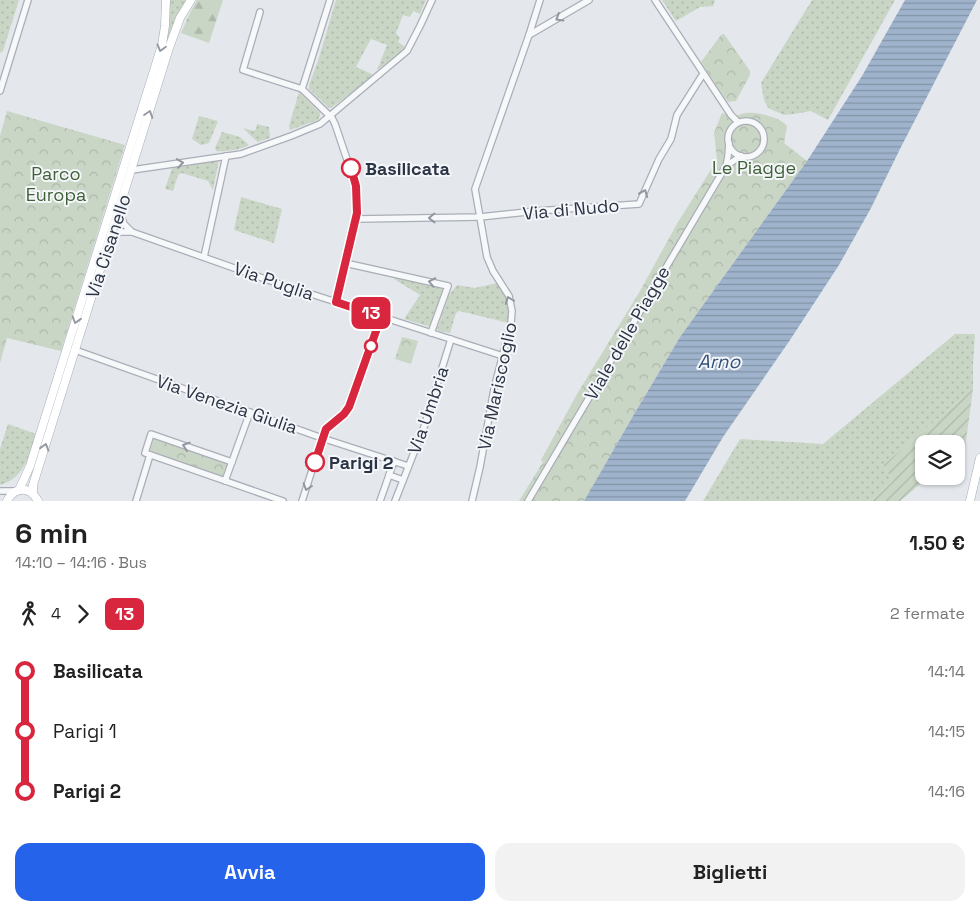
<!DOCTYPE html>
<html lang="it">
<head>
<meta charset="utf-8">
<style>
	:root { --surface:#fff; --page:#f2f2f2; --text:#222; --muted:#767676; --accent:#2563eb }
	body { margin:0; font-family:"Space Grotesk",sans-serif; background:var(--page); color:var(--text); height:100vh; display:flex; flex-direction:column; font-size:19px; white-space:nowrap }
	* { box-sizing:border-box; margin:0 }
	p { font-size:16px; color:var(--muted) }
	.icon { flex:none; width:28px; height:28px; fill:none; stroke:currentColor; stroke-width:2; stroke-linecap:round; stroke-linejoin:round }
	.map { position:relative; height:501px; overflow:hidden }
	.sheet { display:flex; flex-direction:column; background:var(--surface); flex:1 }
	.sheet>* { flex:none }
	.badge { padding:0 10px; border-radius:8px; font-size:18px; line-height:32px }
	.controls { position:absolute; left:915px; top:435px; display:grid; gap:10px }
	.controls a { display:grid; place-items:center; width:50px; height:50px; border-radius:10px; background:var(--surface); box-shadow:0 1px 4px #0004; font-size:25px }
	.map>.badge { position:absolute; translate:-50% -50%; box-shadow:0 0 0 2px #fff }
	.legs { display:flex; align-items:center; gap:8px; height:55px; padding:0 15px; font-size:16px }
	.legs p { margin-inline-start:auto }
	.overview { display:flex; align-items:center; justify-content:space-between; height:85px; padding:0 15px }
	h1 { font-size:28px; font-weight:700; line-height:38px }
	.primary-button { display:flex; gap:10px; margin-top:auto; padding:10px 15px }
	.primary-button a { flex:1; height:58px; border-radius:15px; background:var(--accent); color:#fff; font-size:20px; font-weight:700; line-height:58px; text-align:center }
	.primary-button a+a { background:var(--page); color:var(--text) }
	ul { padding:0 15px; list-style:none }
	li { display:flex; align-items:center; gap:18px; height:60px; font-size:19px }
	li i { display:grid; place-items:center; width:8px; height:100%; margin:0 6px; background:currentColor }
	li i::after { content:''; width:12px; height:12px; margin:-6px; border:4px solid; border-radius:50%; background:var(--surface) }
	li p { margin-inline-start:auto }
	li:first-child i { background:linear-gradient(#0000 50%,currentColor 0) }
	li:last-child i { background:linear-gradient(currentColor 50%,#0000 0) }
	.map>svg:first-child { display:block }
</style>
</head>
<body>
<div class="map">
<svg width="980" height="501" viewBox="0 0 980 501">
	<defs>
		<pattern id="grass-dots" width="8" height="8" patternUnits="userSpaceOnUse" patternTransform="scale(1.25)"><rect width="8" height="8" fill="#c9d6c5"/><path d="M2 2h.1M6 6h.1" fill="none" stroke="#adb8ab" stroke-width="1.8" stroke-linecap="round"/></pattern>
		<pattern id="forest-firs" width="22" height="20" patternUnits="userSpaceOnUse" patternTransform="scale(1.25)"><rect width="22" height="20" fill="#c9d6c5"/><path d="M5 1l3.5 6h-7zM16 11l3.5 6h-7z" fill="#adb8ab"/></pattern>
		<pattern id="park-crowns" width="20" height="18" patternUnits="userSpaceOnUse" patternTransform="scale(1.25)"><rect width="20" height="18" fill="#c9d6c5"/><path d="M2 6a3 3 0 1 1 6 0M12 15a3 3 0 1 1 6 0" fill="none" stroke="#adb8ab"/></pattern>
		<pattern id="garden-furrows" width="10" height="10" patternUnits="userSpaceOnUse" patternTransform="scale(1.25)"><rect width="10" height="10" fill="#c9d6c5"/><path d="M-1 1l2-2M0 10L10 0M9 11l2-2" fill="none" stroke="#adb8ab"/></pattern>
		<pattern id="water-rules" width="6" height="5" patternUnits="userSpaceOnUse" patternTransform="scale(1.25)"><rect width="6" height="5" fill="#9fb4cc"/><path d="M0 2.5h6" fill="none" stroke="#8293a7"/></pattern>
	</defs>
	<rect width="100%" height="100%" fill="#e4e7ec"/>
	<g fill="url(#grass-dots)">
		<path d="M 0,0 L 19,0 L 3,51 L 0,53 Z"/>
		<path d="M 169,0 L 187,0 L 167,44 L 165,43 Z"/>
		<path d="M 336,0 L 426,0 L 420,14 L 413,11 L 410,17 L 403,15 L 396,33 L 400,38 L 398,42 L 405,47 L 403,51 L 377,70 L 387,45 L 371,39 C 366,48 361,57 356,67 L 372,74 L 371,78 L 331,108 L 329,108 L 309,89 L 309,85 L 318,61 Z"/>
		<path d="M 662,0 L 715,0 L 713,6 L 700,7 L 676,21 Z"/>
		<path d="M 812,0 L 895,0 L 828,120 L 811,111 L 794,114 L 784,115 L 768,108 L 764,100 L 761,83 Z"/>
		<path d="M 299,92 L 320,113 L 320,116 L 318,120 L 290,130 L 289,126 Z"/>
		<path d="M 199,116 L 218,121 L 209,143 L 201,145 L 192,139 Z"/>
		<path d="M 257,124 L 269,127 L 270,138 L 258,142 L 252,137 L 243,128 L 254,131 L 256,129 Z"/>
		<path d="M 222,132 L 240,137 L 249,145 C 240,150 226,152 216,151 L 215,148 Z"/>
		<path d="M 219,160 L 213,190 L 208,181 L 182,173 L 178,175 L 173,191 L 165,189 L 172,168 Z"/>
		<path d="M 241,197 L 282,209 L 274,243 L 234,230 Z"/>
		<path d="M 395,277 L 443,288 L 431,327 L 404,319 L 420,295 L 394,279 Z"/>
		<path d="M 497,283 C 508,296 510,306 509,323 L 459,311 L 456,313 L 450,333 L 439,331 L 437,329 L 449,295 L 457,285 L 475,288 Z"/>
		<path d="M 955,334 L 975,334 L 973,365 L 973,389 L 883,465 L 893,481 L 869,501 L 703,501 L 740,439 L 823,444 Z"/>
		<path d="M 8,424 L 36,434 C 29,455 25,478 0,485 L 0,449 Z"/>
	</g>
	<path fill="url(#forest-firs)" d="M 197,0 L 223,0 L 209,43 L 181,33 L 190,13 Z"/>
	<g fill="url(#park-crowns)">
		<path d="M 724,34 L 750,71 L 750,75 L 736,101 L 728,102 L 724,97 L 701,62 L 721,35 Z"/>
		<path d="M 7,111 L 125,145 L 61,351 L 7,338 L 0,363 L 0,136 Z"/>
		<path d="M 722,113 C 726,114 730,115 734,116 C 738,116 742,113 746,113 C 758,112 780,117 787,126 L 784,143 L 807,161 L 680,337 L 633,416 L 584,501 L 519,501 L 543,462 L 541,460 L 577,394 L 640,291 L 678,222 L 717,160 L 714,133 Z"/>
		<path d="M 402,337 L 418,341 L 411,364 L 395,359 Z"/>
		<path d="M 154,439 L 227,464 L 223,476 L 150,451 Z"/>
	</g>
	<path fill="url(#garden-furrows)" d="M 973,389 L 965,448 L 956,455 L 956,444 L 924,444 L 924,476 L 930,476 L 900,501 L 869,501 L 893,481 L 883,465 Z"/>
	<path fill="url(#water-rules)" d="M 905,0 L 977,0 L 901,147 L 871,208 L 839,265 L 790,340 L 723,437 L 685,501 L 584,501 L 633,416 L 680,337 L 807,161 L 862,76 Z"/>
	<g fill="none" stroke-linecap="round" stroke-linejoin="round">
		<g stroke="#a9aeb7" stroke-width="8">
			<g id="minor">
				<path d="M 330,0 L 302,89 L 332,118 L 335,124 L 355,183 L 358,208 L 357,219 L 336,302"/>
				<path d="M 655,0 L 731,115 L 738,122"/>
				<path d="M 260,12 L 243,70 L 302,89"/>
				<path d="M 529,35 L 589,0"/>
				<path d="M 0,91 L 28,0"/>
				<circle cx="746" cy="139" r="18"/>
				<path d="M 726,166 L 741,156"/>
				<path d="M 132,170 L 241,154 L 291,136 L 320,124 L 407,51 L 420,26 L 432,0"/>
				<path d="M 357,219 L 480,217 L 536,211 L 639,204 L 659,159 L 671,139 L 677,115 L 703,74"/>
				<path d="M 132,232 L 271,281 L 503,356"/>
				<path d="M 111,237 L 120,232 L 132,232 L 124,224 L 119,210"/>
				<path d="M 204,257 L 226,156"/>
				<path d="M 345,263 L 448,286 L 431,333"/>
				<path d="M 75,350 L 322,438 L 408,466"/>
				<path d="M 232,462 L 151,434 L 145,453 L 283,501"/>
				<path d="M 389,475 L 403,480"/>
				<path d="M 225,481 L 250,412"/>
				<path d="M 0,491 L 17,491"/>
				<path d="M 136,501 L 150,455"/>
				<path d="M 302,501 L 324,433 C 329,423 342,418 348,409 L 381,317"/>
				<path d="M 380,501 L 394,461"/>
				<path d="M 395,501 L 424,427 L 451,339"/>
				<path d="M 472,501 L 480,467 L 494,389 L 511,323 L 512,311 L 509,296 L 493,271 L 487,257 L 475,189 L 529,35 L 540,0"/>
				<path d="M 528,501 L 726,166 L 728,156 L 729,143"/>
			</g>
		</g>
		<g stroke="#a3abb8" stroke-width="9">
			<g id="major">
				<path d="M 19,490 L 30,466 L 162,45 L 165,26 L 166,0"/>
				<path d="M 33,494 L 33,485 L 37,472 L 169,48 L 180,18 L 191,0"/>
				<path d="M 7,501 C 15,486 30,486 38,501"/>
				<path d="M 970,501 L 980,458"/>
			</g>
		</g>
		<use href="#minor" stroke="#f7f8fa" stroke-width="5.5"/>
		<use href="#major" stroke="#fff" stroke-width="8"/>
	</g>
	<defs><path id="oneway-chevron" d="M-2-3.5L2.5 0L-2 3.5" fill="none" stroke-width="1.6" stroke-linecap="round" stroke-linejoin="round" transform="scale(1.25)"/></defs>
	<g stroke="#9196a0">
		<use href="#oneway-chevron" transform="translate(559 18) rotate(149)"/>
		<use href="#oneway-chevron" transform="translate(180 163) rotate(-9)"/>
		<use href="#oneway-chevron" transform="translate(644 193) rotate(-68)"/>
		<use href="#oneway-chevron" transform="translate(432 218) rotate(179)"/>
		<use href="#oneway-chevron" transform="translate(432 282) rotate(-168)"/>
		<use href="#oneway-chevron" transform="translate(509 300) rotate(-111)"/>
		<use href="#oneway-chevron" transform="translate(186 446) rotate(-161)"/>
		<use href="#oneway-chevron" transform="translate(307 487) rotate(108)"/>
	</g>
	<g stroke="#959aa2">
		<use href="#oneway-chevron" transform="translate(161 48) rotate(106)"/>
		<use href="#oneway-chevron" transform="translate(149 114) rotate(-72)"/>
		<use href="#oneway-chevron" transform="translate(76 320) rotate(107)"/>
		<use href="#oneway-chevron" transform="translate(45 447) rotate(-73)"/>
	</g>
	<g fill="none" stroke-linecap="round" stroke-linejoin="round">
		<g stroke="#fff" stroke-width="11">
			<path id="line-1" d="M 315,462 L 326,429 L 344,414 L 349,407 L 381,317 L 336,302 L 357,213 L 356,186 L 351,168"/>
		</g>
		<use href="#line-1" stroke="#d7263d" stroke-width="8"/>
	</g>
	<g fill="#fff" stroke="#d7263d" stroke-width="2.5">
		<circle cx="351" cy="168" r="9"/>
		<circle cx="371" cy="346" r="6"/>
		<circle cx="315" cy="462" r="9"/>
	</g>
	<g text-anchor="middle" dominant-baseline="central" stroke-width="4" stroke-linejoin="round" paint-order="stroke">
		<g font-size="18" fill="#3f6138" stroke="#f4f6f9">
			<text x="754" y="167">Le Piagge</text>
			<text x="56" y="173">Parco<tspan x="56" dy="21">Europa</tspan></text>
		</g>
		<g font-size="18" font-weight="bold" fill="#2b3445" stroke="#f4f6f9" text-anchor="start">
			<text x="365" y="168">Basilicata</text>
			<text x="329" y="462">Parigi 2</text>
		</g>
		<g font-size="18" fill="#2b3445" stroke="#f4f6f9">
			<text transform="translate(571 209) rotate(-5)">Via di Nudo</text>
			<text transform="translate(108 246) rotate(-72)">Via Cisanello</text>
			<text transform="translate(274 281) rotate(19)">Via Puglia</text>
			<text transform="translate(627 333) rotate(-60)">Viale delle Piagge</text>
			<text transform="translate(497 386) rotate(-78)">Via Mariscoglio</text>
			<text transform="translate(227 404) rotate(19)">Via Venezia Giulia</text>
			<text transform="translate(428 410) rotate(-71)">Via Umbria</text>
		</g>
		<g font-size="19" font-style="italic" fill="#34527a" stroke="#f4f6f9">
			<text x="719" y="361">Arno</text>
		</g>
	</g>
</svg>
<div class="controls">
<a><svg class="icon" aria-label="layers" viewBox="0 0 24 24"><path d="M12 4l9 5-9 5-9-5zM3 14l9 5 9-5"/></svg></a>
</div>
<b class="badge" style="left:371px;top:313px;background:#d7263d;color:#fff">13</b>
</div>
<section class="sheet">
<div class="overview"><div><h1>6 min</h1><p>14:10 – 14:16 · Bus</p></div><b>1.50 €</b></div>
<div class="legs"><svg class="icon" aria-label="walk" viewBox="0 0 24 24"><circle cx="13" cy="4" r="2"/><path d="M13 8l-2 6 4 7M11 14l-3 7M7 12l3-4h3l4 4"/></svg>4<svg class="icon" aria-label="forward" viewBox="0 0 24 24"><path d="M9 5l7 7-7 7"/></svg><b class="badge" style="background:#d7263d;color:#fff">13</b><p>2 fermate</p></div>
<ul>
<li><i style="color:#d7263d"></i><b>Basilicata</b><p>14:14</p></li>
<li><i style="color:#d7263d"></i><span>Parigi 1</span><p>14:15</p></li>
<li><i style="color:#d7263d"></i><b>Parigi 2</b><p>14:16</p></li>
</ul>
<div class="primary-button"><a>Avvia</a><a>Biglietti</a></div>
</section>
</body>
</html>
